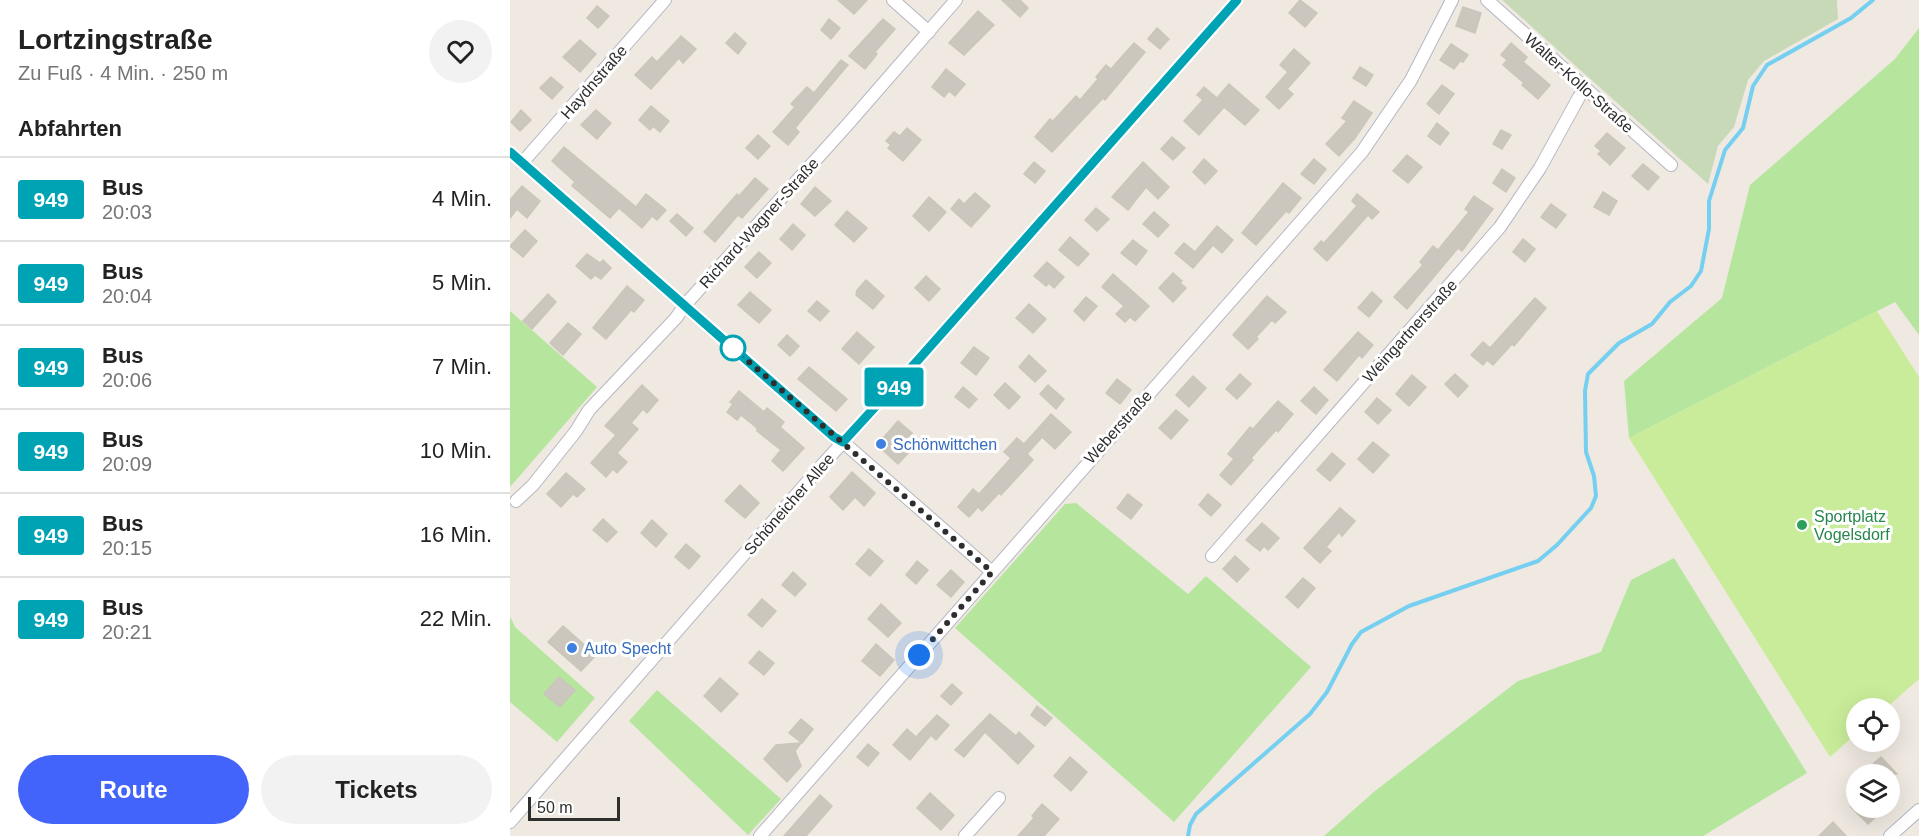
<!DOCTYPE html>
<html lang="de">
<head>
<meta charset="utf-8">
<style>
	:root { --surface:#fff; --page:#f2f2f2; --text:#222; --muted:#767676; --line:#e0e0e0; --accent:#4264fb }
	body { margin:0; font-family:Helvetica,sans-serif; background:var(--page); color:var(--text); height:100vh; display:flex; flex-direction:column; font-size:22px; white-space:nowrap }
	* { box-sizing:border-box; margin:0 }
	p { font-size:20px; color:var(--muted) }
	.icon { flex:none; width:33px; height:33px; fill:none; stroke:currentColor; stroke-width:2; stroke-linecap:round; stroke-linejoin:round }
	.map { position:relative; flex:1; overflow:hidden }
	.side { display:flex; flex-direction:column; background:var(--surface); width:510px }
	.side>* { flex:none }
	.badge { padding:0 12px; border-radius:4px; font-size:21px; line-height:39px }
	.buttons { position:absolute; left:1336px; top:698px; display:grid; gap:12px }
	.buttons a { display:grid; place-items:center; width:54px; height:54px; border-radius:50%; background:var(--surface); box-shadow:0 6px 24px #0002; font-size:30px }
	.scale { position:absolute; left:18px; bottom:15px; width:92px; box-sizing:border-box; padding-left:6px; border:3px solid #2e2e2e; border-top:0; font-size:16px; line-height:21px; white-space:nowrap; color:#2e2e2e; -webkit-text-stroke:4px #fff; paint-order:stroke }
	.you { position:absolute; width:30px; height:30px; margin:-15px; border:4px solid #fff; border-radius:50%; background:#1a73e8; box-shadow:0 0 0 9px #1a73e833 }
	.map>.badge { position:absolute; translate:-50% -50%; box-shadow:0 0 0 3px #fff }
	h2 { padding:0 18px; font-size:22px; line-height:54px }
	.round { display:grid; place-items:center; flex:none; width:63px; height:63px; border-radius:32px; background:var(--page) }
	.headline { display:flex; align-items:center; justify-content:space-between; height:102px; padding:0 18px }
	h1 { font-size:28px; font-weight:600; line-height:45px }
	.primary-button { display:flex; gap:12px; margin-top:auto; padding:12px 18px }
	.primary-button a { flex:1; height:69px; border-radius:36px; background:var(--accent); color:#fff; font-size:24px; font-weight:600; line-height:69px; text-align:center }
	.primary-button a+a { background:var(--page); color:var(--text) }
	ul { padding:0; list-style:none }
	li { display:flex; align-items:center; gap:18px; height:84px; padding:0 18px; border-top:2px solid var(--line) }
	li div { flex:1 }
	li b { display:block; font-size:22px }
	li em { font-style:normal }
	li .badge { min-width:66px; font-weight:700; text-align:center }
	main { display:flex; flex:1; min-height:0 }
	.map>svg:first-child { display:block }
</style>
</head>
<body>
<main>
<section class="side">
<div class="headline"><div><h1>Lortzingstraße</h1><p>Zu Fuß · 4 Min. · 250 m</p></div><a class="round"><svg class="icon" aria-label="heart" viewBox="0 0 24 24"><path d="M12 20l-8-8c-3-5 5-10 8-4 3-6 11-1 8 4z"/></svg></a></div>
<h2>Abfahrten</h2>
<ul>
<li><span class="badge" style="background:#00a3b4;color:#fff">949</span><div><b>Bus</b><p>20:03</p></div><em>4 Min.</em></li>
<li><span class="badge" style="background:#00a3b4;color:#fff">949</span><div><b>Bus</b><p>20:04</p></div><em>5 Min.</em></li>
<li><span class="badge" style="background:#00a3b4;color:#fff">949</span><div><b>Bus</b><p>20:06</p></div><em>7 Min.</em></li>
<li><span class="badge" style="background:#00a3b4;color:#fff">949</span><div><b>Bus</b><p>20:09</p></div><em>10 Min.</em></li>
<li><span class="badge" style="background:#00a3b4;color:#fff">949</span><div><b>Bus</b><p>20:15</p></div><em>16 Min.</em></li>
<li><span class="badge" style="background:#00a3b4;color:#fff">949</span><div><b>Bus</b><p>20:21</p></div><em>22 Min.</em></li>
</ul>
<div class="primary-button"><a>Route</a><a>Tickets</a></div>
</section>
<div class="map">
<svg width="1409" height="836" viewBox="0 0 1409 836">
	<rect width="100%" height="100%" fill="#efe9e1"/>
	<g fill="#b6e59e">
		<path d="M 1409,28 L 1409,335 L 1385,302 L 1119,438 L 1114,381 L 1212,298 L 1240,185 L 1385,59 Z"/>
		<path d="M 0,311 L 87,387 L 0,487 Z"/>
		<path d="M 566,503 L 678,594 L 696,576 L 801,667 L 664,822 L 445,628 L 555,504 Z"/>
		<path d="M 1164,558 L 1297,773 L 1193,836 L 814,836 L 865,791 L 1008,681 L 1091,652 L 1121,580 Z"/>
		<path d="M 0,616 L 5,627 L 85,698 L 47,742 L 0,702 Z"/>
		<path d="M 147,690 L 271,799 L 238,835 L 119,721 Z"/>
	</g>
	<path fill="#c8d9b8" d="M 992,0 L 1327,0 L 1328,19 L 1254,61 L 1238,80 L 1224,127 L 1208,146 L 1198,184 Z"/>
	<path fill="#c9ec9a" d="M 1367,311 L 1409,377 L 1409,679 L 1376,708 L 1347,708 L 1347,733 L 1320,757 L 1119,438 Z"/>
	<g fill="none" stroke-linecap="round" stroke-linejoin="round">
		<path stroke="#75cff0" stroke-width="4" d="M 678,836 L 680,825 L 686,814 L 800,714 L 817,692 L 842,644 L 851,632 L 899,606 L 1028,561 L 1047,545 L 1081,508 L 1086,496 L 1084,476 L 1076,452 L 1075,391 L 1078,374 L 1109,343 L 1142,324 L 1160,302 L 1181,286 L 1191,271 L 1199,229 L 1199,201 L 1215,150 L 1233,128 L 1243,86 L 1257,65 L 1341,18 L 1363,0"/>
	</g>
	<g fill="#cbc7bf" stroke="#cbc5ba" stroke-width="1.5">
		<path d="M 328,0 L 357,0 L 344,14 Z"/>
		<path d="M 492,0 L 510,0 L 518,8 L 510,17 Z"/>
		<path d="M 790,0 L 807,13 L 795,27 L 779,13 Z"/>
		<path d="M 87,6 L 99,16 L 88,28 L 77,18 Z"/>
		<path d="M 953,7 L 971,13 L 965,33 L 946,26 Z"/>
		<path d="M 468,11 L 484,25 L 454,55 L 439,43 Z"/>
		<path d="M 319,19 L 330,28 L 321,39 L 311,30 Z"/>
		<path d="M 373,19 L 385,29 L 365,52 L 367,54 L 355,69 L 339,56 Z"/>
		<path d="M 647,28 L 659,39 L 650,49 L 638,39 Z"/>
		<path d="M 225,33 L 236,43 L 228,54 L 216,43 Z"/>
		<path d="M 171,36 L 186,49 L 173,63 L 169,58 L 141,89 L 125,75 L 142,57 L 147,62 Z"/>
		<path d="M 70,40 L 86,54 L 70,72 L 53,57 Z"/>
		<path d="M 624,43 L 635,52 L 595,100 L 593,98 L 542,152 L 525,137 L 540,119 L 543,121 L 566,96 L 570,100 L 588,79 L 586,77 L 596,65 L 601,69 Z"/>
		<path d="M 1001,43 L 1017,57 L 1013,62 L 1040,85 L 1028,99 L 1012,85 L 1014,83 L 993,65 L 997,60 L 991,55 Z"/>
		<path d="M 941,44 L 958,55 L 953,62 L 950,61 L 944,69 L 930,60 Z"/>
		<path d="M 784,49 L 800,63 L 777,89 L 783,94 L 769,109 L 756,97 L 778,72 L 770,65 Z"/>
		<path d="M 331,60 L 338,65 L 285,128 L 289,132 L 278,145 L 263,132 L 285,107 L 281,104 L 297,87 L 304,93 Z"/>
		<path d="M 850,67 L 863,75 L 856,86 L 843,78 Z"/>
		<path d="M 436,69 L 455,84 L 445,96 L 439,91 L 434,97 L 422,87 Z"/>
		<path d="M 41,77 L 53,87 L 42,99 L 30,88 Z"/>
		<path d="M 719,84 L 749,110 L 735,125 L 714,107 L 689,135 L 674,121 L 693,100 L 687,95 L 694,87 L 707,98 Z"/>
		<path d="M 932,85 L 944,94 L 929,114 L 917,104 Z"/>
		<path d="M 844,101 L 862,113 L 845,138 L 829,156 L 816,144 L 837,121 L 832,118 Z"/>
		<path d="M 141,106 L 159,121 L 150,132 L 143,126 L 140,130 L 129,120 Z"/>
		<path d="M 11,110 L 21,120 L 10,131 L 1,122 Z"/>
		<path d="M 86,110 L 101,123 L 87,139 L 71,125 Z"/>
		<path d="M 927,123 L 939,133 L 930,145 L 918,136 Z"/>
		<path d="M 397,128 L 411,140 L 393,161 L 378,148 L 381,145 L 376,141 L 384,132 L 390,136 Z"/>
		<path d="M 991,130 L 1001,135 L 992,149 L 983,144 Z"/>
		<path d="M 1097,133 L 1115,148 L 1100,165 L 1088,154 L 1091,151 L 1085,146 Z"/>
		<path d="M 248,135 L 260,146 L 248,159 L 236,148 Z"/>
		<path d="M 662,137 L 675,148 L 663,160 L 651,149 Z"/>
		<path d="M 54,147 L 126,207 L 136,194 L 156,210 L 147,220 L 142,216 L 132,228 L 109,208 L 100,218 L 62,186 L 65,182 L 42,161 Z"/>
		<path d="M 897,155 L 912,167 L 898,183 L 883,171 Z"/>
		<path d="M 694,159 L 707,171 L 695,184 L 683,172 Z"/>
		<path d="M 804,159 L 816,169 L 804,184 L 791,174 Z"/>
		<path d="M 524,162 L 535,171 L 525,183 L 514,174 Z"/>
		<path d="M 633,162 L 659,187 L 648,199 L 636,187 L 618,210 L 602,197 Z"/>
		<path d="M 1133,164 L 1149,177 L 1138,190 L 1122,176 Z"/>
		<path d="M 992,169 L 1005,178 L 996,192 L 983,183 Z"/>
		<path d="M 245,178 L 258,189 L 232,218 L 228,215 L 205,242 L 194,232 L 227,194 L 229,196 Z"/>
		<path d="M 773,183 L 791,198 L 779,213 L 776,211 L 746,245 L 732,233 Z"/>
		<path d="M 12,186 L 30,201 L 17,218 L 7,209 L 0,218 L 0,200 Z"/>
		<path d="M 305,187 L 321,201 L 305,216 L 291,204 Z"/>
		<path d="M 1093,192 L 1107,201 L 1099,215 L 1084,207 Z"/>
		<path d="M 465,193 L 480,206 L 461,227 L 441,209 L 449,199 L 454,204 Z"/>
		<path d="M 847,194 L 869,212 L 862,219 L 858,215 L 817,261 L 804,249 L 811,241 L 814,243 L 847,206 L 842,201 Z"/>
		<path d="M 964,196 L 983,209 L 952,251 L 948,248 L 897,309 L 884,297 L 913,265 L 910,262 L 923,246 L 928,250 L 959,212 L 955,209 Z"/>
		<path d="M 419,197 L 436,212 L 419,231 L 403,216 Z"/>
		<path d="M 1041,204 L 1056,215 L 1046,228 L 1031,217 Z"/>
		<path d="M 586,208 L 599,219 L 587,231 L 575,220 Z"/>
		<path d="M 337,211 L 357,228 L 344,242 L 325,225 Z"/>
		<path d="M 644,212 L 659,225 L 648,237 L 633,224 Z"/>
		<path d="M 167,214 L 183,228 L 176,236 L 160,221 Z"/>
		<path d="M 283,224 L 295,235 L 282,250 L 270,239 Z"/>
		<path d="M 707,226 L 723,240 L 712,253 L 703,245 L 683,268 L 665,253 L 674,243 L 685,252 Z"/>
		<path d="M 15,230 L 27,241 L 13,257 L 0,246 Z"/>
		<path d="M 560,237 L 579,254 L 568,266 L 549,250 Z"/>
		<path d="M 1013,239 L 1025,249 L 1015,262 L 1003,252 Z"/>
		<path d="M 623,240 L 637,251 L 626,265 L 611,253 Z"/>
		<path d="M 249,252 L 261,263 L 247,278 L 235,267 Z"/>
		<path d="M 77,254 L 90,263 L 93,260 L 101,268 L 91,279 L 85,275 L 81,279 L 66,266 Z"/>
		<path d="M 537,262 L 554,277 L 544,288 L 539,283 L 536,286 L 524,276 Z"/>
		<path d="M 663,273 L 672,281 L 670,283 L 676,288 L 663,302 L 649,288 Z"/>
		<path d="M 603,274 L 639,306 L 625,321 L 620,317 L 615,322 L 606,314 L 614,306 L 592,287 Z"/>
		<path d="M 416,276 L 430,289 L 419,301 L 405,288 Z"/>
		<path d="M 356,280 L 374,296 L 363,309 L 346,295 L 347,290 Z"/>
		<path d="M 117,286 L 134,300 L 124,312 L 121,310 L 96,339 L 83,328 Z"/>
		<path d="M 240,292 L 261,310 L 249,323 L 228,305 Z"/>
		<path d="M 862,292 L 872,301 L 859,317 L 848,308 Z"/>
		<path d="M 38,294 L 46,302 L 22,329 L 13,321 Z"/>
		<path d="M 757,296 L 776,312 L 765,323 L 762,320 L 746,337 L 748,339 L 738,349 L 723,335 Z"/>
		<path d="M 576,297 L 587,306 L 574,321 L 564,311 Z"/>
		<path d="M 1025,298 L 1036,308 L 1004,346 L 1002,344 L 983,365 L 977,360 L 973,365 L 961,355 L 973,342 L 980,348 Z"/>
		<path d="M 307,301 L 319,311 L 310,321 L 298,311 Z"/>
		<path d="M 519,304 L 536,319 L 523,333 L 506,318 Z"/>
		<path d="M 58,323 L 71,334 L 53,355 L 40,343 Z"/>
		<path d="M 347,332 L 364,347 L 349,364 L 332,349 Z"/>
		<path d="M 848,332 L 863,345 L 852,358 L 849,355 L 827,381 L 814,370 Z"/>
		<path d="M 277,335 L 289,346 L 280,356 L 268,345 Z"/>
		<path d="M 464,347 L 479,358 L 466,375 L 451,363 Z"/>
		<path d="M 519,355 L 536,371 L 525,382 L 509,367 Z"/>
		<path d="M 299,367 L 337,399 L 326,411 L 288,379 Z"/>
		<path d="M 730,374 L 741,384 L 727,399 L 716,389 Z"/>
		<path d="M 945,374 L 958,386 L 948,397 L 935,384 Z"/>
		<path d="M 902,375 L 916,387 L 899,406 L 886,394 Z"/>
		<path d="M 683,376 L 696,388 L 679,407 L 666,395 Z"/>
		<path d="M 607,379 L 621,390 L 610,404 L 596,393 Z"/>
		<path d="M 495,383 L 510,397 L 499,409 L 484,395 Z"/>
		<path d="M 132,385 L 148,400 L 137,413 L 133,409 L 121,423 L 128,429 L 107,453 L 117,462 L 107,473 L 103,469 L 96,477 L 81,463 L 106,435 L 95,426 Z"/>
		<path d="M 538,385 L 554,399 L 546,409 L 530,394 Z"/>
		<path d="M 453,387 L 467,399 L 459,408 L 445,397 Z"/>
		<path d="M 804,387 L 818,400 L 806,414 L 791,401 Z"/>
		<path d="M 229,391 L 254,412 L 257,408 L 274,422 L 270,427 L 294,448 L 273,471 L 262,461 L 271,450 L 247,431 L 247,428 L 231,415 L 227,420 L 217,412 L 223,404 L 220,402 Z"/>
		<path d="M 867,398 L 881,410 L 868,424 L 855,412 Z"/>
		<path d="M 768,401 L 783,414 L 768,432 L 766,430 L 741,458 L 743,460 L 721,485 L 710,475 L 724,459 L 718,454 L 740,427 L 743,429 Z"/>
		<path d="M 666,410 L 678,420 L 661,439 L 649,428 Z"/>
		<path d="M 541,414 L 561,432 L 545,449 L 532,437 L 517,454 L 523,460 L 491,495 L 489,493 L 472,511 L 468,507 L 459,517 L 448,507 L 463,489 L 469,494 L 501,458 L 494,452 L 507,438 L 514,444 Z"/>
		<path d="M 388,421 L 402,433 L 391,444 L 400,451 L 388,464 L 367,445 Z"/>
		<path d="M 863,442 L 879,455 L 863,473 L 848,459 Z"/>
		<path d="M 822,453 L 835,464 L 820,481 L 807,470 Z"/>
		<path d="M 342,472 L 365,493 L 354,506 L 345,497 L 333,510 L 320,497 Z"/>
		<path d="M 56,473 L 75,489 L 67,497 L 63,494 L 51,507 L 37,494 Z"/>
		<path d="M 230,485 L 249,503 L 235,518 L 215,501 Z"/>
		<path d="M 618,494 L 632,505 L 621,519 L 607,508 Z"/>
		<path d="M 698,494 L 711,505 L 701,516 L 689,505 Z"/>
		<path d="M 830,508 L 845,521 L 832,536 L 829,532 L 816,547 L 821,551 L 810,563 L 794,548 Z"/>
		<path d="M 93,519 L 107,532 L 97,542 L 83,530 Z"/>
		<path d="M 142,520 L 157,534 L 146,547 L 131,533 Z"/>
		<path d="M 752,523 L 769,538 L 758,550 L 754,546 L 750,551 L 736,540 Z"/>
		<path d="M 176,544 L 190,556 L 179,569 L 165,557 Z"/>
		<path d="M 359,549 L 373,561 L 360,576 L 346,564 Z"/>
		<path d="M 725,556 L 739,569 L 727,582 L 713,569 Z"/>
		<path d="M 407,561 L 418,570 L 406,584 L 396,575 Z"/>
		<path d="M 441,570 L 454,582 L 441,597 L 427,585 Z"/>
		<path d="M 283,572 L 296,584 L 285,596 L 272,585 Z"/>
		<path d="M 793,578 L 805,588 L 788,608 L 776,597 Z"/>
		<path d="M 252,599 L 266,611 L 252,627 L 238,615 Z"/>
		<path d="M 371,604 L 391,623 L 378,637 L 358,619 Z"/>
		<path d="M 53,626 L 86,655 L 71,671 L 38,642 Z"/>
		<path d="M 366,644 L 384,660 L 370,676 L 352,661 Z"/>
		<path d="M 249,651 L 264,663 L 254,675 L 239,663 Z"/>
		<path d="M 49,677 L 65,690 L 50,707 L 34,694 Z"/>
		<path d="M 210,678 L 228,694 L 211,712 L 194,696 Z"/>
		<path d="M 442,684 L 452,693 L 441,705 L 431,696 Z"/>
		<path d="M 527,706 L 542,718 L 535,726 L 521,715 Z"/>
		<path d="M 480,714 L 506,736 L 509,732 L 524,746 L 508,764 L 475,732 L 454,757 L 445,750 Z"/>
		<path d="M 427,715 L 439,725 L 426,740 L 421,735 L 400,760 L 383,745 L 397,729 L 406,737 Z"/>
		<path d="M 291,719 L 303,729 L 292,743 L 279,733 Z"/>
		<path d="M 291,743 L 285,751 L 291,766 L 277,782 L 254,759 L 266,745 Z"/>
		<path d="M 358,744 L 369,753 L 358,766 L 347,757 Z"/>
		<path d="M 560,757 L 577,772 L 561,791 L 544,776 Z"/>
		<path d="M 1371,757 L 1387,774 L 1352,774 Z"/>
		<path d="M 420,793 L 444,815 L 431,830 L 407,808 Z"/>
		<path d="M 310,795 L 322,806 L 296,836 L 274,836 Z"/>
		<path d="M 532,804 L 549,819 L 534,836 L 508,836 L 524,818 L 522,816 Z"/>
		<path d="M 1341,807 L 1376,807 L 1358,824 Z"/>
		<path d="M 1323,822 L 1336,836 L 1309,836 Z"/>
	</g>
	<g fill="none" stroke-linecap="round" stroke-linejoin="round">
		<g stroke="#b4b7c1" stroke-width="14">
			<g id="minor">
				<path d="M 383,0 L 419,32"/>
				<path d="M 977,0 L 1161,165"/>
				<path d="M 0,152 L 324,437 L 333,442 L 482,572"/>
				<path d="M 12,163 L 155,0"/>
				<path d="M 6,501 L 23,485 L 66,431 L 79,410 L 166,318 L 175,305 L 338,124 L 446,0"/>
				<path d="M 702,556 L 990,227 L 1030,168 L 1069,97 L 1075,89"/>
				<path d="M 0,822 L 313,464 L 409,359 L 727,0"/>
				<path d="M 250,836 L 852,152 L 901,80 L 942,0"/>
				<path d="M 455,836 L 489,798"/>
				<path d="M 1380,836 L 1409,810"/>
			</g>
		</g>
		<use href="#minor" stroke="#fff" stroke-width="12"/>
	</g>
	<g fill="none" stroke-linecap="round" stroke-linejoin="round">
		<g stroke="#fff" stroke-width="14">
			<path id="line" d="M 0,152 L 324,437 L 333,442 L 409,359 L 727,0"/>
		</g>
		<use href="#line" stroke="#00a3b4" stroke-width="9"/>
		<path stroke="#2e2e2e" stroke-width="6" stroke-dasharray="0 10.8" d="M 223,348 L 482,572 L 409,655"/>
	</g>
	<circle fill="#fff" stroke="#00a3b4" stroke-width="3" cx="223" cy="348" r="12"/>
	<g fill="#3f7fe0" stroke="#fff" stroke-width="2">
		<circle cx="371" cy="444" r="6"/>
		<circle cx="62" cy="648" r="6"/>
	</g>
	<circle fill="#2e9e5b" stroke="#fff" stroke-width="2" cx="1292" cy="525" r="6"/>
	<g text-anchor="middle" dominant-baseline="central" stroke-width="6" stroke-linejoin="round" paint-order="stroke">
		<g font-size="16" fill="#2e2e2e" stroke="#fff">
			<text transform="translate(84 82) rotate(-49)">Haydnstraße</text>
			<text transform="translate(1069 83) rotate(42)">Walter-Kollo-Straße</text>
			<text transform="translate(249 223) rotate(-48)">Richard-Wagner-Straße</text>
			<text transform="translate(900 331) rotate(-48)">Weingartnerstraße</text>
			<text transform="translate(608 427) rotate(-48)">Weberstraße</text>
			<text transform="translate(279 504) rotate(-49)">Schöneicher Allee</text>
		</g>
		<g font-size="16" fill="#366cbe" stroke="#fff" text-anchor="start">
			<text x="383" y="444">Schönwittchen</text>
			<text x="74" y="648">Auto Specht</text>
		</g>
		<g font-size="16" fill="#27864d" stroke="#fff" text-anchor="start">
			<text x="1304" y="516">Sportplatz<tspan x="1304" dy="18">Vogelsdorf</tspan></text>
		</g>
	</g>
</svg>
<div class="buttons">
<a><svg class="icon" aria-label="locate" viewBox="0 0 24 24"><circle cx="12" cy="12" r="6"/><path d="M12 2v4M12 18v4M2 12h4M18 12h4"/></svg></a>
<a><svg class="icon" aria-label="layers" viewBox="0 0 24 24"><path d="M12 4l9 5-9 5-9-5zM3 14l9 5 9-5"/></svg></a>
</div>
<div class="scale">50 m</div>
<div class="you" style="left:409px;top:655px"></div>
<b class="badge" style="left:384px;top:387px;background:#00a3b4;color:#fff">949</b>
</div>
</main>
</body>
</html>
